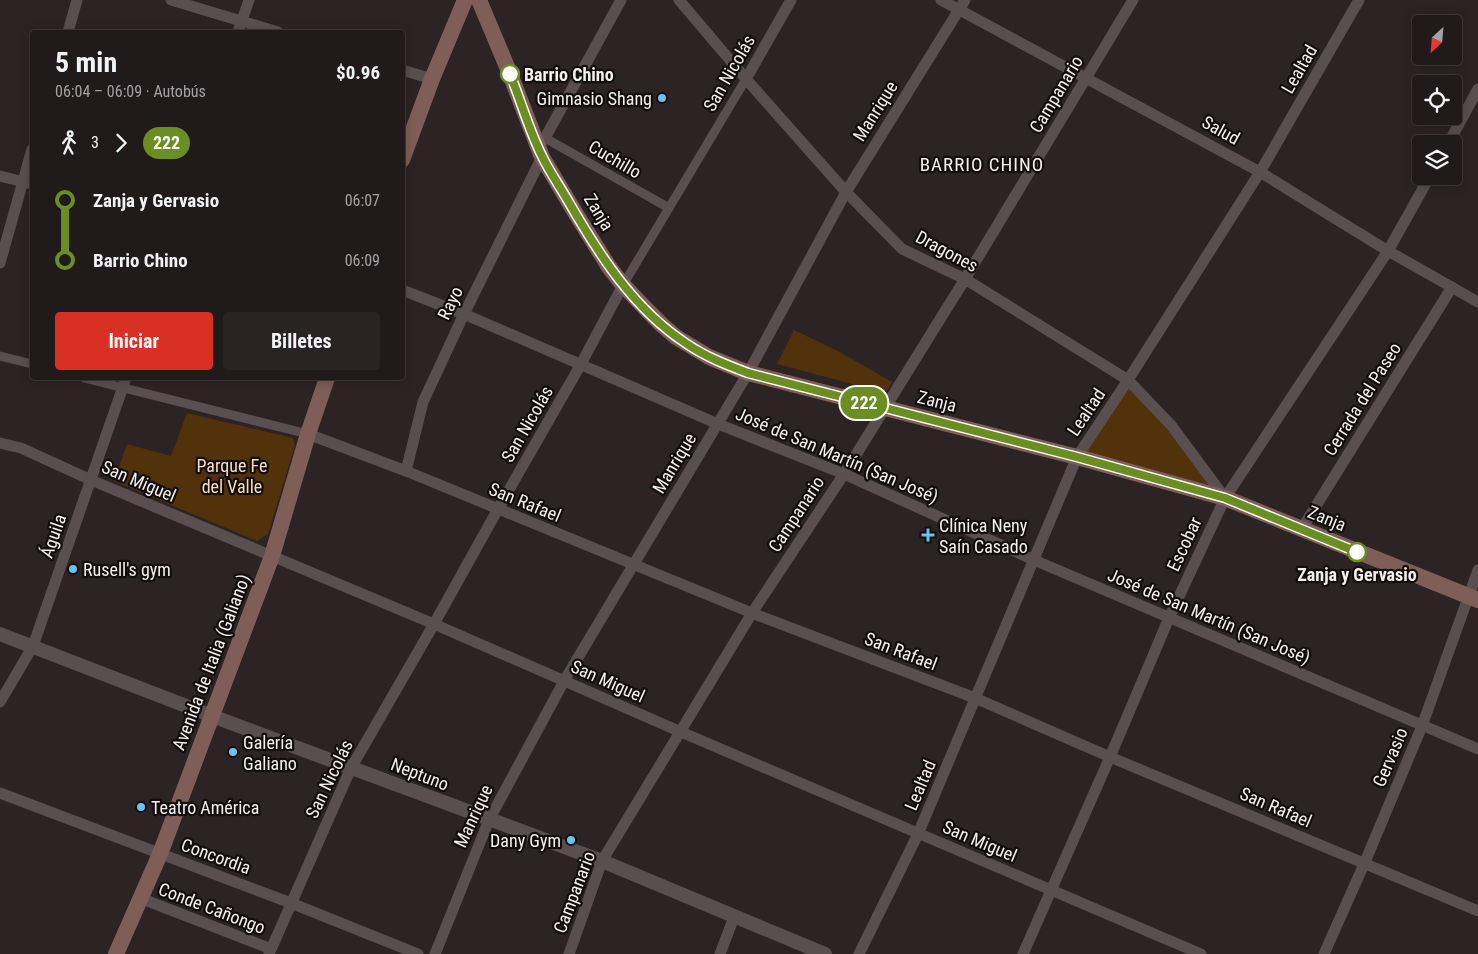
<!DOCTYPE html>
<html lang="es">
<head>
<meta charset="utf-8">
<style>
	:root { --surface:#211a1b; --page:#292324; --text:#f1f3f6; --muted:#a2a1a3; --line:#3e383a; --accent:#d93025 }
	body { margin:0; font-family:"Roboto Condensed",sans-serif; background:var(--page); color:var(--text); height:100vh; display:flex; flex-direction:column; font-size:19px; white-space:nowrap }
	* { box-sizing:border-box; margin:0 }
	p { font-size:16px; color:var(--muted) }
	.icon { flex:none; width:28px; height:28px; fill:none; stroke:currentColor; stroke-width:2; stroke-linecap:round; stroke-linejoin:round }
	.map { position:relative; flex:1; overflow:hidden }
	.details { position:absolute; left:30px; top:30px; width:375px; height:350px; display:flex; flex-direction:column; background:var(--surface); border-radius:5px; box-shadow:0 2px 12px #0003,0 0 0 1px var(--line) }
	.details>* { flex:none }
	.badge { padding:0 10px; border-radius:16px; font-size:18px; line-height:32px }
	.needle { width:32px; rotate:206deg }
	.controls { position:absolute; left:1412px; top:15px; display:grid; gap:10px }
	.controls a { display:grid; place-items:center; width:50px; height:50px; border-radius:5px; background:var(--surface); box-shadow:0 2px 12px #0003,0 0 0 1px var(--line); font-size:25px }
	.map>.badge { position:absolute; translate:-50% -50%; box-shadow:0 0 0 2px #fff }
	.legs { display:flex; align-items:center; gap:8px; height:55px; padding:0 25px; font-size:16px }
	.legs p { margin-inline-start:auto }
	.summary { display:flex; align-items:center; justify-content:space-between; height:85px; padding:0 25px }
	h1 { font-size:28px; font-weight:700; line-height:38px }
	.button { display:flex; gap:10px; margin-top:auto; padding:10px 25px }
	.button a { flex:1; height:58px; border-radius:5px; background:var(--accent); color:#fff; font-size:20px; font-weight:700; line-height:58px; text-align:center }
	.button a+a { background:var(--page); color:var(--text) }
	ul { padding:0 25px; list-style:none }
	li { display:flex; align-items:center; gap:18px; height:60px; font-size:19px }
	li i { display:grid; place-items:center; width:8px; height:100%; margin:0 6px; background:currentColor }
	li i::after { content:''; width:12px; height:12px; margin:-6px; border:4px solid; border-radius:50%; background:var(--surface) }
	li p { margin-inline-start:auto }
	li:first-child i { background:linear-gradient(#0000 50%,currentColor 0) }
	li:last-child i { background:linear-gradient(currentColor 50%,#0000 0) }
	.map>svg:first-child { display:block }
</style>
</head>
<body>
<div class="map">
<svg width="1478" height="954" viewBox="0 0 1478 954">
	<rect width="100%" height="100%" fill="#2c2324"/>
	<g fill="#51320b">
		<path d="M 794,330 L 838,351 L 892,382 L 886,393 L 777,364 Z"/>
		<path d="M 1128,380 L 1225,498 L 1077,457 Z"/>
		<path d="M 187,413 L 293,438 L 295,446 L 268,534 L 257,541 L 114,481 L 127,444 L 171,456 Z"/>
	</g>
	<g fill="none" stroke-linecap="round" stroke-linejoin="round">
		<g stroke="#594f50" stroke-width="9">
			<path d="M 545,138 L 669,208"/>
			<path d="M 623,285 L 746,79"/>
			<path d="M 0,356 L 32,364"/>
			<path d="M 84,378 L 308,434"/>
		</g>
		<g stroke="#594f50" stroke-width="11">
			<path d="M 171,0 L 278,32"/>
			<path d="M 679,0 L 746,79 L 846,192 L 902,249 L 965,279 L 1128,380 L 1171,425 L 1225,498"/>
			<path d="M 941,0 L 1260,172 L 1388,251 L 1478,302"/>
			<path d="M 68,32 L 77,0"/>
			<path d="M 238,32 L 249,0"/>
			<path d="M 402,70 L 432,79"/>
			<path d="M 746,79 L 791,0"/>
			<path d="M 1448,144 L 1478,89"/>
			<path d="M 538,146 L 545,138 L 621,0"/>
			<path d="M 0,176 L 32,184"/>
			<path d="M 0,263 L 32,149"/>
			<path d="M 402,290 L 464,314 L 718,424 L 844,474 L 1034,560 L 1478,749"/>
			<path d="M 308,434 L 406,471 L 752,613 L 975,698 L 1110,757 L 1478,911"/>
			<path d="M 0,443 L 21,448 L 91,480 L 434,624 L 681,732 L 1201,954"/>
			<path d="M 406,471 L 423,402 L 464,314 L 542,157"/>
			<path d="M 1301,530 L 1452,287"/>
			<path d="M 0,702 L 33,646 L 126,378"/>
			<path d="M 0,793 L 291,903 L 418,954"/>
			<path d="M 140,898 L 271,949"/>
			<path d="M 269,954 L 351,768 L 434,624 L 498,509 L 581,364 L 623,285"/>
			<path d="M 435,954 L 489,820 L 564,681 L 748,373 L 846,192 L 965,0"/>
			<path d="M 569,954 L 602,861 L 752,613 L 844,474 L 965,279 L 1133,0"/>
			<path d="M 720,954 L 734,917"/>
			<path d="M 859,954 L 918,834 L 1077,457 L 1128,380 L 1260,172 L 1359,0"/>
			<path d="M 1023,954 L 1110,757 L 1169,618 L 1225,498 L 1388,251 L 1430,176"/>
			<path d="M 1324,954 L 1365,862 L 1422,726 L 1478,570"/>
		</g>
		<path stroke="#594f50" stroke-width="14" d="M 0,634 L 212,716 L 602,861 L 825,954"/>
		<g stroke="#7e5e56" stroke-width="16">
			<path d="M 479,0 L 510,74 L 542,157 L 576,214 L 609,267 L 623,285 L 645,308 L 662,325 L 676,337 L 709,357 L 748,373 L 1077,457 L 1225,498 L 1478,600"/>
			<path d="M 402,160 L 432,79 L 465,0"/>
			<path d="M 116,954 L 160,854 L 272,556 L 308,434 L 327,378"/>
		</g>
	</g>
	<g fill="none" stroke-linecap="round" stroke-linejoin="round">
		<g stroke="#fff" stroke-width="11">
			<path id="line-1" d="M 510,74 C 521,101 529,130 542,156 C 549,171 559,185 567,199 C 598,253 633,309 687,344 C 706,357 727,365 748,373 L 1077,457 L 1225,498 L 1357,552"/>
		</g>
		<use href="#line-1" stroke="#6b8e23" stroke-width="8"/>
	</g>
	<g fill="#fff" stroke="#6b8e23" stroke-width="2.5">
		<circle cx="510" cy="74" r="9"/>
		<circle cx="1357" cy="552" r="9"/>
	</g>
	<g fill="#66c4ef" stroke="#120e0e" stroke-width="2">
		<circle cx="662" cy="98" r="5"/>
		<path d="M925.5 527.5h5v5h5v5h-5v5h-5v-5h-5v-5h5z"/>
		<circle cx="73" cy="569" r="5"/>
		<circle cx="233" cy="752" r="5"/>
		<circle cx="141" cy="807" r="5"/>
		<circle cx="571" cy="840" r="5"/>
	</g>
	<g text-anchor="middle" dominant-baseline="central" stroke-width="4.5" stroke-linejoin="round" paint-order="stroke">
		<g font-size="18" fill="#f5efef" stroke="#120e0e">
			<text transform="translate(1299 69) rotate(-60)">Lealtad</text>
			<text transform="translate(729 73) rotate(-60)">San Nicolás</text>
			<text transform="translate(1056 94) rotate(-59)">Campanario</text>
			<text transform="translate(875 111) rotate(-58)">Manrique</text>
			<text transform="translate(1221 130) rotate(29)">Salud</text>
			<text transform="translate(615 159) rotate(30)">Cuchillo</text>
			<text transform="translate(599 212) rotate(59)">Zanja</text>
			<text transform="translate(947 251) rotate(28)">Dragones</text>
			<text transform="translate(450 303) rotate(-64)">Rayo</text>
			<text transform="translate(1362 399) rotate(-58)">Cerrada del Paseo</text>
			<text transform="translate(937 401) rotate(14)">Zanja</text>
			<text transform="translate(1086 412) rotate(-56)">Lealtad</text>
			<text transform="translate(527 424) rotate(-60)">San Nicolás</text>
			<text transform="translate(837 455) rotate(23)">José de San Martín (San José)</text>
			<text transform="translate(674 463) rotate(-59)">Manrique</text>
			<text transform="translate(139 481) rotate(23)">San Miguel</text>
			<text transform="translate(525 502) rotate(22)">San Rafael</text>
			<text transform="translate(796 514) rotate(-57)">Campanario</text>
			<text transform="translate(1327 518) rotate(22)">Zanja</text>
			<text transform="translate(53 536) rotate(-71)">Águila</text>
			<text transform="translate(1184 544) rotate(-65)">Escobar</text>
			<text transform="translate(1209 616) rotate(23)">José de San Martín (San José)</text>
			<text transform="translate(901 651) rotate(21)">San Rafael</text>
			<text transform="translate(211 662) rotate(-69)">Avenida de Italia (Galiano)</text>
			<text transform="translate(608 681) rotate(24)">San Miguel</text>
			<text transform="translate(1390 757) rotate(-67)">Gervasio</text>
			<text transform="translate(420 774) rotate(21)">Neptuno</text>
			<text transform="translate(329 779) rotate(-64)">San Nicolás</text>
			<text transform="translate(920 785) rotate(-67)">Lealtad</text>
			<text transform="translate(1276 807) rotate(23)">San Rafael</text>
			<text transform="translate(473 816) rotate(-65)">Manrique</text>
			<text transform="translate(980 841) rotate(23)">San Miguel</text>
			<text transform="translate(216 856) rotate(20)">Concordia</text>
			<text transform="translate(574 892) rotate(-69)">Campanario</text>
			<text transform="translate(212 908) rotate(21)">Conde Cañongo</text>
		</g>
		<g font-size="18" font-weight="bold" fill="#f5efef" stroke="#120e0e" text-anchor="start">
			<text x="524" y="74">Barrio Chino</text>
			<text x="1357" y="574" text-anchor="middle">Zanja y Gervasio</text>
		</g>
		<g font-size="18" fill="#f5efef" stroke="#120e0e" text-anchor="start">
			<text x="652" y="98" text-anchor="end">Gimnasio Shang</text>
			<text x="939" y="525">Clínica Neny<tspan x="939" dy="21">Saín Casado</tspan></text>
			<text x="83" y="569">Rusell's gym</text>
			<text x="243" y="742">Galería<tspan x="243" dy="21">Galiano</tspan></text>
			<text x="151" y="807">Teatro América</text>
			<text x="561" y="840" text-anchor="end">Dany Gym</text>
		</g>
		<g font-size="18" fill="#fcdcbb" stroke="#120e0e">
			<text x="232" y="465">Parque Fe<tspan x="232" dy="21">del Valle</tspan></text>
		</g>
		<g font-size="19" letter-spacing="1" fill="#f5efef" stroke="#120e0e">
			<text x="982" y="164">BARRIO CHINO</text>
		</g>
	</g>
</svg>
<div class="controls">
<a><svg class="needle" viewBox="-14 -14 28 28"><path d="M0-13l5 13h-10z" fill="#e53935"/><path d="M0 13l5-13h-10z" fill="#a2a1a3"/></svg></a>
<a><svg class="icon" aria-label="locate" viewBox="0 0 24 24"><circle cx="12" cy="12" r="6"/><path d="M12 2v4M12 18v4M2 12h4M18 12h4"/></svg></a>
<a><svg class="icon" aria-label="layers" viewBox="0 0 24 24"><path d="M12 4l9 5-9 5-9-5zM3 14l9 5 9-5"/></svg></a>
</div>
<b class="badge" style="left:864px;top:403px;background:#6b8e23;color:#fff">222</b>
<section class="details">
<div class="summary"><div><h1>5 min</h1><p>06:04 – 06:09 · Autobús</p></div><b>$0.96</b></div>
<div class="legs"><svg class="icon" aria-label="walk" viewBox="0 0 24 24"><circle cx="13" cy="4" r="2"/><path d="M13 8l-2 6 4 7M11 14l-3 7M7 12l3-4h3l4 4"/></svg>3<svg class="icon" aria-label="forward" viewBox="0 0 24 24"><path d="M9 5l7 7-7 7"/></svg><b class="badge" style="background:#6b8e23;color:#fff">222</b></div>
<ul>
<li><i style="color:#6b8e23"></i><b>Zanja y Gervasio</b><p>06:07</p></li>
<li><i style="color:#6b8e23"></i><b>Barrio Chino</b><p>06:09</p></li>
</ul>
<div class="button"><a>Iniciar</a><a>Billetes</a></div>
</section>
</div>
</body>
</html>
